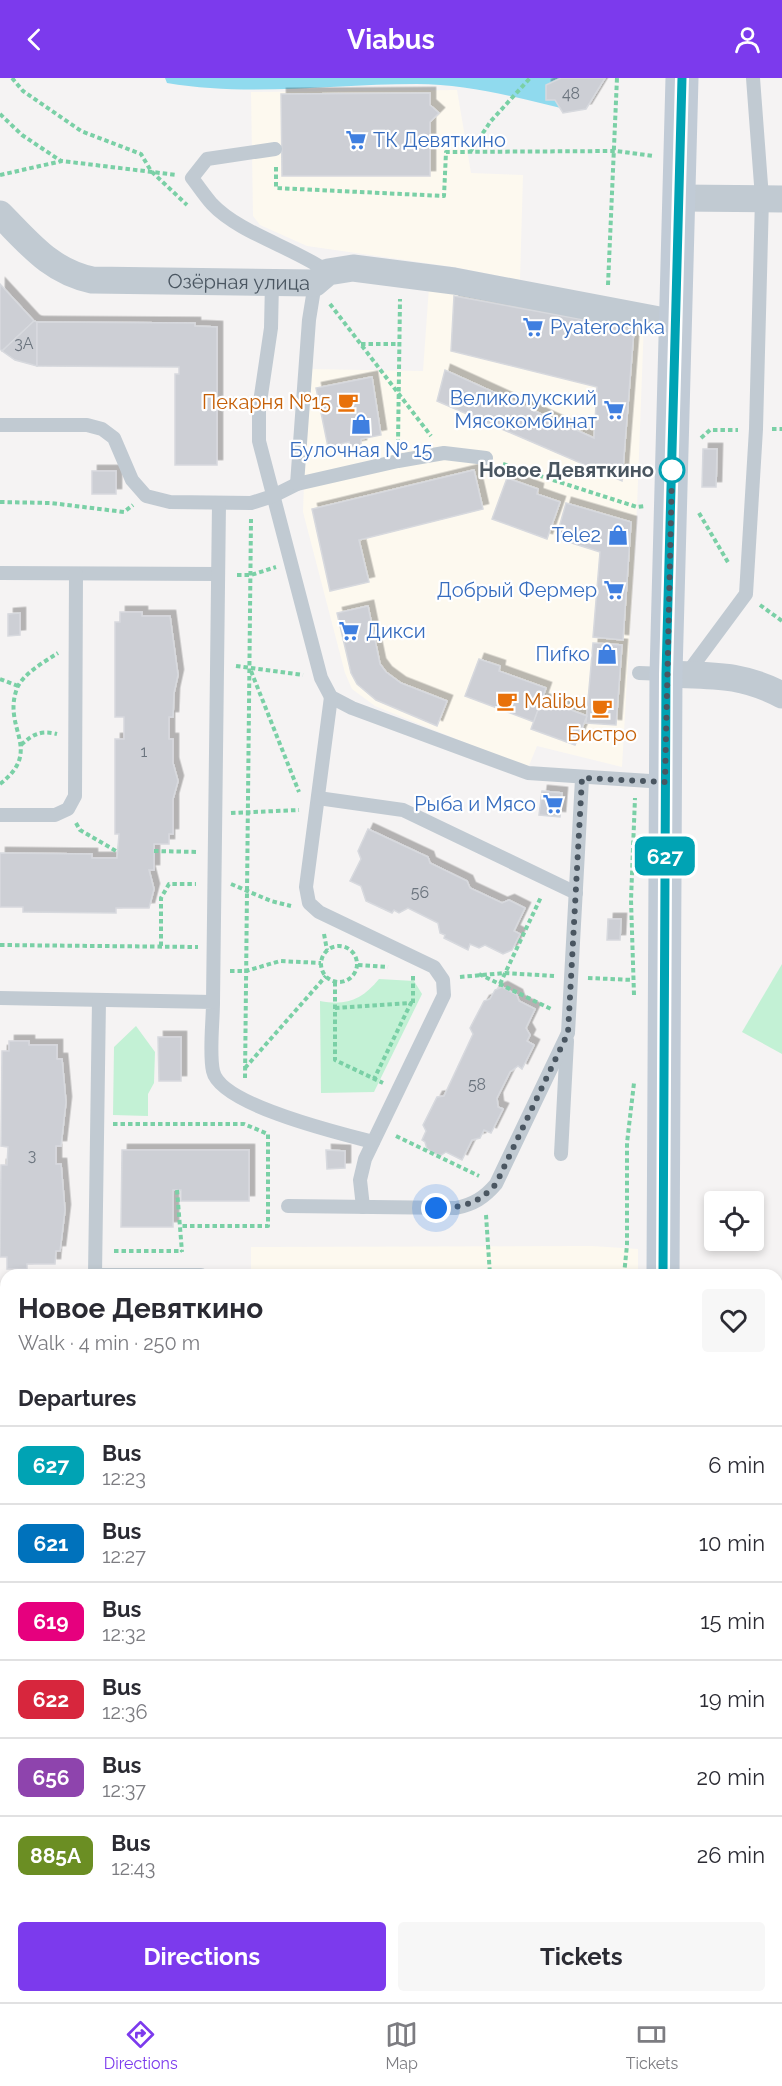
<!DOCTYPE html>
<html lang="en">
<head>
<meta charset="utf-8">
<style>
	:root { --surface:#fff; --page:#f7f7f7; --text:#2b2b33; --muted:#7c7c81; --line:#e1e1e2; --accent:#7c3aed }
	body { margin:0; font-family:Raleway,sans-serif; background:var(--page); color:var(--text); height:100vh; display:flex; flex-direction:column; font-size:22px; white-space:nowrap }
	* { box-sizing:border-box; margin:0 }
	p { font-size:20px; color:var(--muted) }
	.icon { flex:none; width:33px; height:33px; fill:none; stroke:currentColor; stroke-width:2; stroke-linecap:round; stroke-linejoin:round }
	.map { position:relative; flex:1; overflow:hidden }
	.sheet { position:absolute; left:0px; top:1191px; width:783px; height:734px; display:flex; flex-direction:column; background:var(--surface); border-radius:18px 18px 0 0; box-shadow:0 3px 9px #0003 }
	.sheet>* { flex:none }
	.badge { padding:0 12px; border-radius:9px; font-size:21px; line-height:39px }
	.tools { position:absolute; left:704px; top:1113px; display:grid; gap:12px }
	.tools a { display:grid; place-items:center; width:60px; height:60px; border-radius:6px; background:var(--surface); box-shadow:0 3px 9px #0003; font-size:30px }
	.you { position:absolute; width:30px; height:30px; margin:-15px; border:4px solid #fff; border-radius:50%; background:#1a73e8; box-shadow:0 0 0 9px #1a73e833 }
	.map>.badge { position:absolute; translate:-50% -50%; box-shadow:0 0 0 3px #fff }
	h2 { padding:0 18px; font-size:22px; line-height:54px }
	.round { display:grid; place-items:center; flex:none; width:63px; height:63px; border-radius:6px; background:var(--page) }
	.overview { display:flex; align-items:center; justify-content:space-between; height:102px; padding:0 18px }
	h1 { font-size:28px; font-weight:700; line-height:45px }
	.action { display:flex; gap:12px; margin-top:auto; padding:12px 18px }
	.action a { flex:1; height:69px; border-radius:6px; background:var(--accent); color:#fff; font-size:24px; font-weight:700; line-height:69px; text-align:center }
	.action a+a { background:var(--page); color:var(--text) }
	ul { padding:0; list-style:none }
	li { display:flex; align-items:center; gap:18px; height:78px; padding:0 18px; border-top:2px solid var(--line) }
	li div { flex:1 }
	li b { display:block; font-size:22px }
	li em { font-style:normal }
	li .badge { min-width:66px; font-weight:700; text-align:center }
	header { display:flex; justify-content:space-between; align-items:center; height:78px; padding:0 18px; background:var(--accent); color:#fff; font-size:27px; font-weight:700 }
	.tabs { display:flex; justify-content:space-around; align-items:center; height:84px; border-top:2px solid var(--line); background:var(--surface); font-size:16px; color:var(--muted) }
	.tabs a { display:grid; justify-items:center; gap:3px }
	.tabs .selected { color:var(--accent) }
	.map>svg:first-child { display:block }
</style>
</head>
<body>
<header><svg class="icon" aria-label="back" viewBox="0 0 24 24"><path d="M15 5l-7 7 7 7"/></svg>Viabus<svg class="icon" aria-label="person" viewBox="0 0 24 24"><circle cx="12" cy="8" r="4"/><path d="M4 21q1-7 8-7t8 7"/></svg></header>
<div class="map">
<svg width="782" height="1924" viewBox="0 0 782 1924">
	<defs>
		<filter id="shadow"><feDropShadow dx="5.5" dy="-5.5" stdDeviation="0" flood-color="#0004"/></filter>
	</defs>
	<rect width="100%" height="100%" fill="#f5f3f3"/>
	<g fill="#fdf9ef">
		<path d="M 457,12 L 471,95 L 523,97 L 520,202 L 454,189 L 307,168 L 260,147 L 253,138 L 251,14 Z"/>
		<path d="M 429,209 L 644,244 L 637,429 L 622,689 L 537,668 L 528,690 L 375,628 L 352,611 L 345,595 L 303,434 L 308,291 L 423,293 Z"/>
		<path d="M 592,1168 L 638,1171 L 638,1197 L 251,1197 L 251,1169 Z"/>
		<path d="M 635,1918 L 635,1924 L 57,1924 L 57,1919 Z"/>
	</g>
	<g fill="#c3f1d5">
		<path d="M 782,886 L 782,976 L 742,954 Z"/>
		<path d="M 379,901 L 414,903 L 422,916 L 374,1014 L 321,1015 L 320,923 C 346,928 362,922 379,901 Z"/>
		<path d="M 136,948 L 155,974 L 154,1005 L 148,1016 L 148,1038 L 113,1037 L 114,969 Z"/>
	</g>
	<path fill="#90daee" d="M 165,0 L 599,0 L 596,14 L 574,33 C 523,21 470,6 417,6 C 334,6 249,19 167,5 Z"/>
	<g fill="#cdcfd5" stroke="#d7d9de" stroke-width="1.5" filter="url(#shadow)">
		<path d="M 561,0 L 605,0 L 586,31 L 563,35 L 555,22 L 546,22 L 546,7 Z"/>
		<path d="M 430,15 L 430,27 L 439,35 L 430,44 L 430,98 L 282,98 L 281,16 Z"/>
		<path d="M 0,206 L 34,243 L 2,273 L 0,271 Z"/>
		<path d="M 454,218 L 634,251 L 622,403 L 437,323 L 445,292 L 594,360 L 597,309 L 451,273 Z"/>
		<path d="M 34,243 L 37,244 L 37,288 L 15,282 L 2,273 Z"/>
		<path d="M 37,244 L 195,245 L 195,248 L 217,249 L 217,387 L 175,387 L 175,296 L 179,296 L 179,289 L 37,288 Z"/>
		<path d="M 372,299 L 381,357 L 361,361 L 361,367 L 350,369 L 349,364 L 328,369 L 316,310 Z"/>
		<path d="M 703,371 L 717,371 L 716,409 L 702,409 Z"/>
		<path d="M 474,392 L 483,431 L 359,462 L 369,504 L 330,513 L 312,431 Z"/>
		<rect x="92" y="393" width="24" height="23"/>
		<path d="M 507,400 L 538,411 L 537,416 L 560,424 L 547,461 L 492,441 Z"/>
		<path d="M 566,425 L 631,444 L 623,562 L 593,559 L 600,474 L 556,460 Z"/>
		<path d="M 368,528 L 380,586 L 386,594 L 401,605 L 447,623 L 437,648 L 376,622 L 357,606 L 351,595 L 337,535 Z"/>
		<path d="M 120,534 L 142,534 L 142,538 L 170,538 L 178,597 L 174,615 L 173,639 L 169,639 L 169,661 L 173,661 L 173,685 L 178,703 L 173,721 L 173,756 L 169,756 L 169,766 L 154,766 L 154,792 L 149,792 L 154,811 L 149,830 L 116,830 L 116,835 L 23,834 L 23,829 L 0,829 L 0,775 L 92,776 L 92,780 L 117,780 L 119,756 L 115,756 L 115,661 L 124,661 L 124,639 L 115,639 L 115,544 L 120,544 Z"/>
		<path d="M 20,535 L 20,557 L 8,558 L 8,536 Z"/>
		<path d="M 593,565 L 622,567 L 616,647 L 586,645 Z"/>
		<path d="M 479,581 L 500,588 L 499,593 L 546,610 L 534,644 L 465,618 Z"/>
		<path d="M 542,621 L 587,638 L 575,667 L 531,651 Z"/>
		<path d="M 542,713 L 562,715 L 560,739 L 539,737 Z"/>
		<path d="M 368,751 L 428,779 L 430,785 L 467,803 L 470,810 L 502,825 L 509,822 L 525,830 L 514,853 L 520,856 L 512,872 L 503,876 L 485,867 L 479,870 L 470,866 L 468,872 L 444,860 L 445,857 L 440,855 L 438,845 L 408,830 L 399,835 L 394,832 L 392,835 L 366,823 L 361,808 L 350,803 L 361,781 L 358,773 Z"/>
		<path d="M 608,841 L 621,841 L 620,862 L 607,862 Z"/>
		<path d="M 502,909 L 517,917 L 519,923 L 535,931 L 526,950 L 530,957 L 527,963 L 534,967 L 522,991 L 518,988 L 510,994 L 497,1020 L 498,1029 L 503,1031 L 491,1055 L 484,1052 L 480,1060 L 472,1062 L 462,1082 L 446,1074 L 440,1078 L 427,1071 L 425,1064 L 422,1062 L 426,1053 L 423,1047 L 437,1019 L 444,1018 L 473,956 L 470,950 L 484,923 L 490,921 L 495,912 Z"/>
		<path d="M 158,959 L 181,959 L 181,1003 L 159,1003 Z"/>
		<path d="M 9,963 L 29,963 L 29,967 L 57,967 L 57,981 L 62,981 L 66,1024 L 61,1068 L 56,1068 L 56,1086 L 61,1086 L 65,1132 L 60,1173 L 56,1173 L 55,1186 L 27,1186 L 27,1191 L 7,1191 L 7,1179 L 0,1179 L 1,1087 L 7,1087 L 8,1069 L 1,1068 L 2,973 L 9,973 Z"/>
		<path d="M 122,1072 L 249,1072 L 249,1123 L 181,1123 L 181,1112 L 173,1112 L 173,1149 L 121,1149 Z"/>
		<path d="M 326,1072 L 345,1073 L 345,1090 L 327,1091 Z"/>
	</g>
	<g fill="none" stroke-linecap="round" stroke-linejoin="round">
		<g stroke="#7ad0a6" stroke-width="4" stroke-dasharray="4.5 3" stroke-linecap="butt">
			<path d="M 12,0 L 23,13 L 81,53 L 141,76 L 151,93 L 187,127"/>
			<path d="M 0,36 L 22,57 L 61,83"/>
			<path d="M 470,74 L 491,43 L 530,0"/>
			<path d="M 276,89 L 276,110 L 444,118 L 446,74 L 616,73 L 653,78"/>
			<path d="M 0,97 L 62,83 L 177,97"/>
			<path d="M 608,207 L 617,0"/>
			<path d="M 330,226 L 431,358"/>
			<path d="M 361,266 L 399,266"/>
			<path d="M 772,351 L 782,351"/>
			<path d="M 701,360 L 710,352 L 738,352"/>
			<path d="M 398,366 L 400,221"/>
			<path d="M 503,386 L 637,429 L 645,428"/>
			<path d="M 0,424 L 51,425 L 124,434 L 133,427"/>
			<path d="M 699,435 L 729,486"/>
			<path d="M 237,497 L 251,497 L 276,489"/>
			<path d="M 760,527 L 782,543"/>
			<path d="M 236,588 L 303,597"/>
			<path d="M 251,593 L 299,714"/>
			<path d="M 0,601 L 18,608"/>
			<path d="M 21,667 C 33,656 41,652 57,656"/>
			<path d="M 0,706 C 45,671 0,650 18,608 C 26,594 44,584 58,575"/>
			<path d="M 231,735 L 299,732"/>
			<path d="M 76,745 L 80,752 L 116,773"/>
			<path d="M 154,773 L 199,774"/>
			<path d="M 231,806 L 271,823 L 291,828"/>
			<path d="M 324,856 L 327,872"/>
			<path d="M 0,867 L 198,869"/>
			<circle cx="339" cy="886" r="18"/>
			<path d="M 161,868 L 161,820 L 169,806 L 196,806"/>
			<path d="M 358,887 L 388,889"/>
			<path d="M 230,893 L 246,893 L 280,883 L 321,885"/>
			<path d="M 479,896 L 551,931"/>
			<path d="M 413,898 L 413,926"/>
			<path d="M 460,899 L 505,895 L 554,898"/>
			<path d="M 588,900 L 633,902"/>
			<path d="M 335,904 L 335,982 L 383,1005"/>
			<path d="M 500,906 L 541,819"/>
			<path d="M 634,917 L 631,822 L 635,720"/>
			<path d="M 335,930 L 411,925 L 374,1001"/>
			<path d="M 245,990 L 326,898"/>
			<path d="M 245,1000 L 251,441"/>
			<path d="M 113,1046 L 244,1046 L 268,1056 L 268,1148 L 182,1148"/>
			<path d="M 396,1058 L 479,1098"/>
			<path d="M 177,1112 L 182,1174"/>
			<path d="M 486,1137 L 490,1197"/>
			<path d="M 114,1173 L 182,1173"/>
			<path d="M 624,1197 L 627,1167 L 627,1065 L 634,1005"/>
		</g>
		<g stroke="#c1cad2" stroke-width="14">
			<path d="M 275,71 L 207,81 L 192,100 C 199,109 205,118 212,126 C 239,155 295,170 328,194"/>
			<path d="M 272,204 L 271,250 L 259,331 L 259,363 L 321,600 L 331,619 L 352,630 L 528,695 L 665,704"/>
			<path d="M 0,347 L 87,347 L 102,351 L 114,360 L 132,402 L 146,418 L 170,424 L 251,425 L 273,418 L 297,406 L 398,383 L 444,375 L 486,380"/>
			<path d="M 297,406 L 309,242 L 315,205"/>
			<path d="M 0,495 L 218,496"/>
			<path d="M 639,595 L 666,596"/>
			<path d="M 686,597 L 746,516 L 756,351 L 762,120 L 753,0"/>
			<path d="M 331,619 L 306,809 L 309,825 L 319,834 L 434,889 L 443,902 L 444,917 L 365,1081 L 360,1102 L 363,1129"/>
			<path d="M 318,720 L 403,732 L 576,815"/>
			<path d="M 0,737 L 55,737 L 68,731 L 75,718 L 76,496"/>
			<path d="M 0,920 L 213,924 C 213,944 209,975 213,993 C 220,1027 342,1056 373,1064"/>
			<path d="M 213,924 L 219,425"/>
			<path d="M 561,1076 L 567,963"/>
			<path d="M 288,1128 L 456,1130 C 474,1126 484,1120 496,1106 L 568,955 L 582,701"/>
			<path d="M 95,1197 L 99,922"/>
			<path d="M 95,1197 L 201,1197"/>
			<path d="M 0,1226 L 6,1225"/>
			<path d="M 0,1253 L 6,1253"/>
			<path d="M 0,1588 L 6,1588"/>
			<path d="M 120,1924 L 121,1918"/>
			<path d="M 572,1924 L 574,1918"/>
		</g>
		<g stroke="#c1cad2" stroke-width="27">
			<path d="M 679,120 L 782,121"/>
			<path id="s1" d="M 0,136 C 29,165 50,193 92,202 L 315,205 L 328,194 L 353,190 L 454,203 L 675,245"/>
			<path d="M 666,596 C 712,598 740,595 782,617"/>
			<path d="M 0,1338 L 6,1407"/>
			<path d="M 777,1375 L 782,1375"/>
			<path d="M 40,1918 L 40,1924"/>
		</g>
		<g stroke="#c1cbd6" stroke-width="33">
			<path d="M 663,1197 L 666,596 L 682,0"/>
			<path d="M 668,1918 L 668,1924"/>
		</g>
	</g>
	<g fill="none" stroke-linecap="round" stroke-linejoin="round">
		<g stroke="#fff" stroke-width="14">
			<path id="line" d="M 663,1197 L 666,596 L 682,0"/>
		</g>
		<use href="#line" stroke="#00a3b4" stroke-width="9"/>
		<path stroke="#4a5661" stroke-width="6" stroke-dasharray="0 10.8" d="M 436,1130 C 462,1130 478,1126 496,1106 L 568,955 L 582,700 L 665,704 L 672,392"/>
	</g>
	<defs>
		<g id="supermarket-bare" transform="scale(1.62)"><path d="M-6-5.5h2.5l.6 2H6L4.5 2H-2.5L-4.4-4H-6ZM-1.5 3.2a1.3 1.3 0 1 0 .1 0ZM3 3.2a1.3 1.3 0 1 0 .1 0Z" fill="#3f7fe0" stroke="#fff" stroke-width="2.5" paint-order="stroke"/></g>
		<g id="cafe-bare" transform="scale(1.62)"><path d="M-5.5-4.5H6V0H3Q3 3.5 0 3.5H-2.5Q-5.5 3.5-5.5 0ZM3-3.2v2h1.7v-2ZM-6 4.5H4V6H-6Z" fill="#e8710a" stroke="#fff" stroke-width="2.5" paint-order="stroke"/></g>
		<g id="shop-bare" transform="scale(1.62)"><path d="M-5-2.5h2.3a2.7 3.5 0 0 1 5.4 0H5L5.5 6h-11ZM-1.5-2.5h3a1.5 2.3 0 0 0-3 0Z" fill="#3f7fe0" stroke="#fff" stroke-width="2.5" paint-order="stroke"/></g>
	</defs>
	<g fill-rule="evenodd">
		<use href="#supermarket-bare" x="356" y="62"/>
		<use href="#supermarket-bare" x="533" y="249"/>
		<use href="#cafe-bare" x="348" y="324"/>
		<use href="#supermarket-bare" x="614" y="332"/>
		<use href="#shop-bare" x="361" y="346"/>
		<use href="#shop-bare" x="618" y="457"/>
		<use href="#supermarket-bare" x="614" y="512"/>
		<use href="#supermarket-bare" x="349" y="553"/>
		<use href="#shop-bare" x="607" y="576"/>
		<use href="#cafe-bare" x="507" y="623"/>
		<use href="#cafe-bare" x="602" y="630"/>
		<use href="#supermarket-bare" x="553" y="726"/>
	</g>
	<circle fill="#fff" stroke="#00a3b4" stroke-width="3" cx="672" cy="392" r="12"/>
	<g text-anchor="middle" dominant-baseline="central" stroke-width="4.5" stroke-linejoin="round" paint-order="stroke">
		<g font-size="16" fill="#6b747e">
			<text x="571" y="15">48</text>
			<text x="24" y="265">3А</text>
			<text x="144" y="673">1</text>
			<text x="420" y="814">56</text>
			<text x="477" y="1006">58</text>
			<text x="32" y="1077">3</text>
		</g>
		<g font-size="20" fill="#366cbe" stroke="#fff" text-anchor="end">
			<text x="373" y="62" text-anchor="start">ТК Девяткино</text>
			<text x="550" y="249" text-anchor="start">Pyaterochka</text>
			<text x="597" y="320">Великолукский<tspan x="597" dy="23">Мясокомбинат</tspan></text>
			<text x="361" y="372" text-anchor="middle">Булочная № 15</text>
			<text x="601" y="457">Tele2</text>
			<text x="597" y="512">Добрый Фермер</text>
			<text x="366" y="553" text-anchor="start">Дикси</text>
			<text x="590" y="576">Пиfко</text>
			<text x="536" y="726">Рыба и Мясо</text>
		</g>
		<g font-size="20" fill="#4a5661" stroke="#fff">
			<text stroke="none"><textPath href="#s1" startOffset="262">Озёрная улица</textPath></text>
		</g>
		<g font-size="20" fill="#c56008" stroke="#fff" text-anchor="end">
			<text x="331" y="324">Пекарня №15</text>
			<text x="524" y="623" text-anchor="start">Malibu</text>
			<text x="602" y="656" text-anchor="middle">Бистро</text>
		</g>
		<g font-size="20" font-weight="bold" fill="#4a5661" stroke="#fff" text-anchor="end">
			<text x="654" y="392">Новое Девяткино</text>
		</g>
	</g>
</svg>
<div class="tools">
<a><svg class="icon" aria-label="locate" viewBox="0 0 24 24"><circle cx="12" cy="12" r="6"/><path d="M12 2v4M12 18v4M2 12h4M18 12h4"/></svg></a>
</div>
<div class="you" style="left:436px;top:1130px"></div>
<b class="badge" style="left:665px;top:778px;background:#00a3b4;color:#fff">627</b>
<section class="sheet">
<div class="overview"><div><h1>Новое Девяткино</h1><p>Walk · 4 min · 250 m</p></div><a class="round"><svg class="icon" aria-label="heart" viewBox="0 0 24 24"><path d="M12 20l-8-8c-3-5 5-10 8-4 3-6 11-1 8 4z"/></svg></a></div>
<h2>Departures</h2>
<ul>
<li><span class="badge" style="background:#00a3b4;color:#fff">627</span><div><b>Bus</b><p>12:23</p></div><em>6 min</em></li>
<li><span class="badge" style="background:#0072bc;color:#fff">621</span><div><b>Bus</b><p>12:27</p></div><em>10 min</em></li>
<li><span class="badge" style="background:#e6007e;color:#fff">619</span><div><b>Bus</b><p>12:32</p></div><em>15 min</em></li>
<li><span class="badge" style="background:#d7263d;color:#fff">622</span><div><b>Bus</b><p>12:36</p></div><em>19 min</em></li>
<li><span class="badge" style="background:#8e44ad;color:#fff">656</span><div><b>Bus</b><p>12:37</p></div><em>20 min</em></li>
<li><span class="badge" style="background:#6b8e23;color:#fff">885А</span><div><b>Bus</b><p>12:43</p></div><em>26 min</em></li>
</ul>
<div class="action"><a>Directions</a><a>Tickets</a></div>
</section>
</div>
<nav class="tabs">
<a class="selected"><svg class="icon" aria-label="directions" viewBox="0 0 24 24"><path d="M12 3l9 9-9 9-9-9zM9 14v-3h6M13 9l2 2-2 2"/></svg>Directions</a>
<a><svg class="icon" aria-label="map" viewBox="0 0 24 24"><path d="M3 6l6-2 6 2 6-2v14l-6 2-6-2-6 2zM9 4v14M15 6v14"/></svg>Map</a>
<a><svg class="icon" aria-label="tickets" viewBox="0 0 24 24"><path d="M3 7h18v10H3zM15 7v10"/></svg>Tickets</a>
</nav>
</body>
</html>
